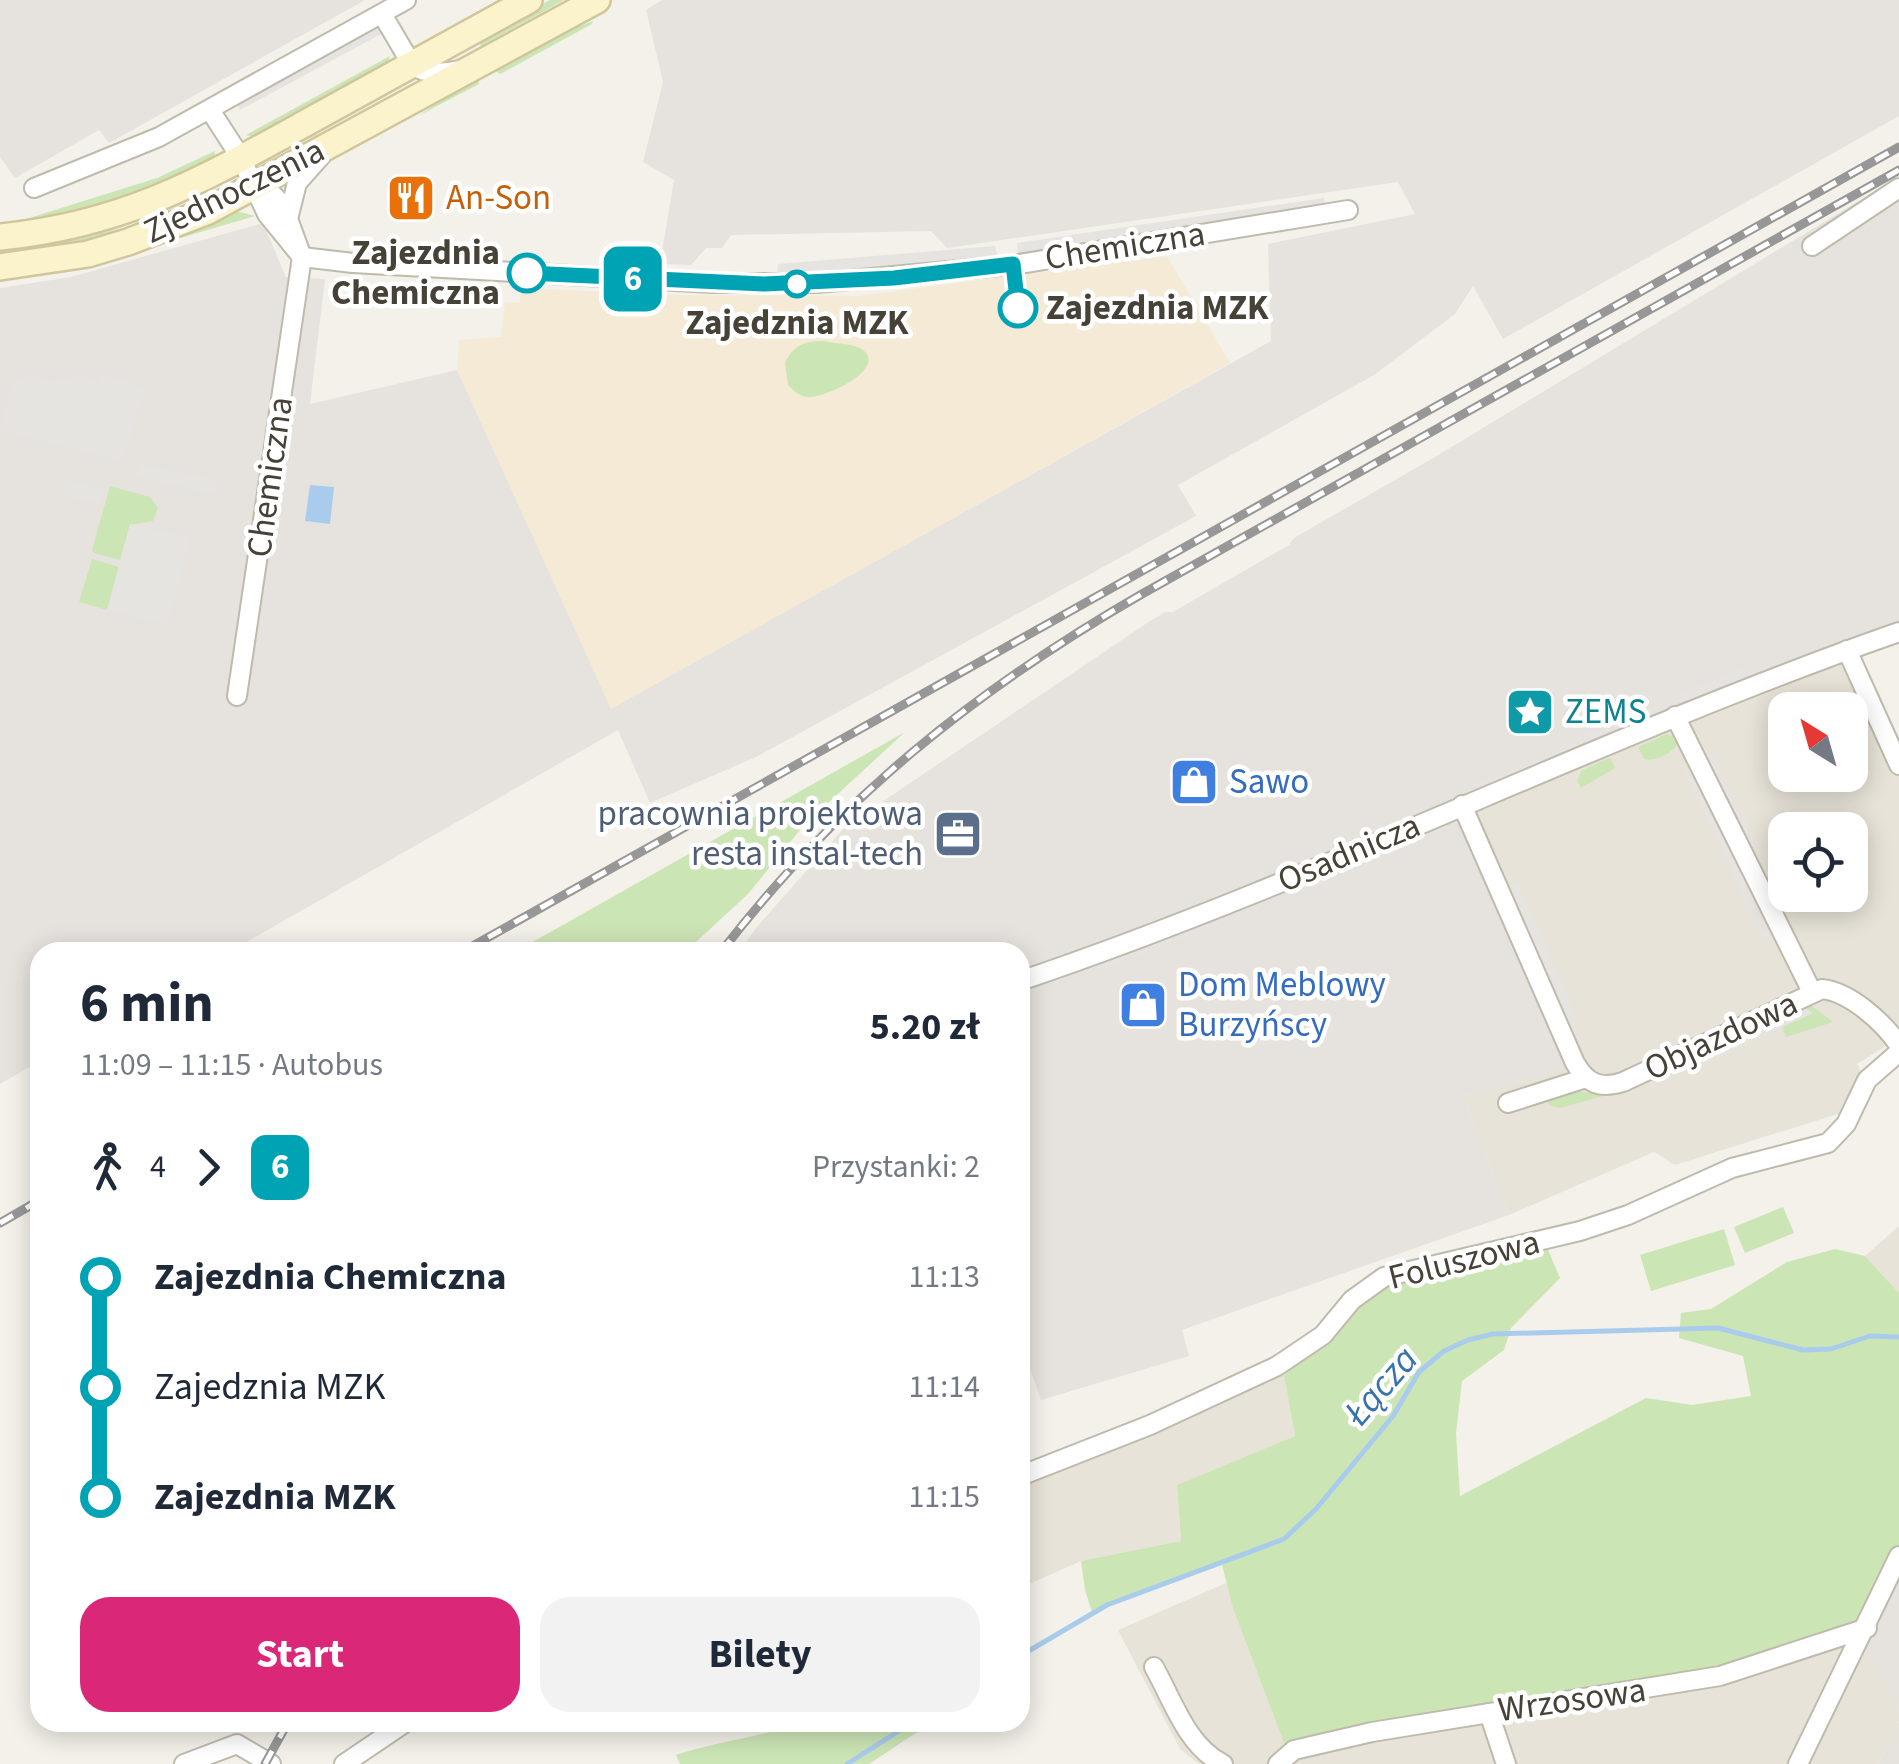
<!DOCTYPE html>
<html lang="pl">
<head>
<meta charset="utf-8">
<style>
	:root { --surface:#fff; --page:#f2f2f3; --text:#1f2937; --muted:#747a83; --accent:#db2777 }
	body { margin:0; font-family:"Source Sans 3",sans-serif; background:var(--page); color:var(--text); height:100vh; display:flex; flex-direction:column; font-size:38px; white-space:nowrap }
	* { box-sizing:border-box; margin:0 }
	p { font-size:32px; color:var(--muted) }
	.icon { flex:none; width:55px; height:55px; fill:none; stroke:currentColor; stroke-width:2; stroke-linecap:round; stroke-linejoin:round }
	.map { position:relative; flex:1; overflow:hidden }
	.panel { position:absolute; left:30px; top:942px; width:1000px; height:790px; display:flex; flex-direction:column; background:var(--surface); border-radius:30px; box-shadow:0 5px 25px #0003 }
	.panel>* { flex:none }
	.badge { padding:0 20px; border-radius:15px; font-size:35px; line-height:65px }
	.needle { width:65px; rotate:323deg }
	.tools { position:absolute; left:1768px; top:692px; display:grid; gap:20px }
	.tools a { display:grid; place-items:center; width:100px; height:100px; border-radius:20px; background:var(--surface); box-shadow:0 5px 25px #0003; font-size:50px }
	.map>.badge { position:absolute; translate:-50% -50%; box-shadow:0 0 0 5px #fff }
	.legs { display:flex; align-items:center; gap:15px; height:110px; padding:0 50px; font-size:32px }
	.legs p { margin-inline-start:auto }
	.overview { display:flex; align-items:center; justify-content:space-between; height:170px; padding:0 50px }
	h1 { font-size:55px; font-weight:700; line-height:75px }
	.button { display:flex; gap:20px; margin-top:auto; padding:20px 50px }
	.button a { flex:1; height:115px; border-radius:30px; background:var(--accent); color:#fff; font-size:40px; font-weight:700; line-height:115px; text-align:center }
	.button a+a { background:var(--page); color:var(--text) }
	ul { padding:0 50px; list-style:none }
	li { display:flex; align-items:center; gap:35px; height:110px; font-size:38px }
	li i { display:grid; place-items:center; width:15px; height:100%; margin:0 12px; background:currentColor }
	li i::after { content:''; width:25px; height:25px; margin:-12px; border:8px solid; border-radius:50%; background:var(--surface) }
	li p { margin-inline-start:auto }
	li:first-child i { background:linear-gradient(#0000 50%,currentColor 0) }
	li:last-child i { background:linear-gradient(currentColor 50%,#0000 0) }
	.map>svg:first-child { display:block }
</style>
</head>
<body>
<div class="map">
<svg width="1899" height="1764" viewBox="0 0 1899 1764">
	<rect width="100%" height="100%" fill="#f3f1e9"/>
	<g fill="#e7e3d8" fill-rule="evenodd">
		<path d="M 1854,650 L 1899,757 L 1899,1038 L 1857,1064 L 1862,1073 L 1841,1113 L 1675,1165 L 1654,1152 L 1509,1215 L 1463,1096 L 1589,1063 L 1464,809 ZM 1785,710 L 1850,710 L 1850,775 L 1785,775 ZM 1785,830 L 1850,830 L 1850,895 L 1785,895 Z"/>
		<path d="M 1899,1226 L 1899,1293 L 1865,1256 Z"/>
		<path d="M 1284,1375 L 1295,1436 L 1177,1485 L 1181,1541 L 1081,1561 L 1020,1588 L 1020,1484 Z"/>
		<path d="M 1226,1583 L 1284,1742 L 1452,1708 L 1679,1679 L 1828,1639 L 1864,1651 L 1899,1708 L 1899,1721 L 1878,1764 L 1199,1764 L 1180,1749 L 1118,1630 Z"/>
	</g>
	<path fill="#f4ead6" d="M 1167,256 L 1230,363 L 610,710 L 457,370 L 459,340 L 501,337 L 505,302 L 520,303 L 521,288 L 678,295 L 858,296 Z"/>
	<g fill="#e6e3de">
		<path d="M 0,0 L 365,0 L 109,143 L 99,130 L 15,178 L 0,157 Z"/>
		<path d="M 662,0 L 1899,0 L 1899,116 L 1503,339 L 1473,286 L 1455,314 L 1374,375 L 1178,485 L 1196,516 L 758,756 L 650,803 L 618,730 L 229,952 L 40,952 L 40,1061 L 0,1084 L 0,288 L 71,277 L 263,223 L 286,277 L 325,279 L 310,404 L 457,370 L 611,709 L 1271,341 L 1268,244 L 1415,214 L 1398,182 L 947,248 L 931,231 L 731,235 L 722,248 L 706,248 L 691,265 L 660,264 L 674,180 L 643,162 L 663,82 L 646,10 Z"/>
		<path d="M 1895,179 L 1899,185 L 1899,634 L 1465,809 L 1590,1063 L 1463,1096 L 1509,1215 L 1182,1330 L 1189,1356 L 1041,1400 L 1020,1341 L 1020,952 L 739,952 L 756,928 L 845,827 L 1147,623 L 1165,612 L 1173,612 L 1289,545 L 1294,538 L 1435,457 Z"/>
		<path d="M 1899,1569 L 1899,1708 L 1864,1651 Z"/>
		<path d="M 1899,1721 L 1899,1764 L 1878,1764 Z"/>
	</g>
	<g fill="#cce5b5">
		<path d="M 550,0 L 564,0 L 481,46 L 478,39 Z"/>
		<path d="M 593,21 L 592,24 L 500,74 L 491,68 L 544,40 Z"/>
		<path d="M 390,56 L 387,66 L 258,138 L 246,135 Z"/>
		<path d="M 477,76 L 479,84 L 418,116 Z"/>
		<path d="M 215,151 L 214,159 L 205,168 L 68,218 L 7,225 L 157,178 Z"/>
		<path d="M 235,187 L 107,240 L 0,260 L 0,246 C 49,240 100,237 147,221 C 172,213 210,186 235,187 Z"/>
		<path d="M 232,210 L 255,216 L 65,272 L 0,281 L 0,277 Z"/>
		<path d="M 824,341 C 835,344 854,343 863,350 C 888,370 822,399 808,397 C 799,396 794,391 788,385 L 785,363 C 792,346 806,340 824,341 Z"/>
		<path d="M 110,486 L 150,497 L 158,508 L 153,521 L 130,525 L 120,560 L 94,553 L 92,550 Z"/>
		<path d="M 92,559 L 119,567 L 107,610 L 79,602 Z"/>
		<path d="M 905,732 L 804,825 L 748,894 L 685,952 L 515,952 Z"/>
		<path d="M 1667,734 L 1674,737 L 1677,745 C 1671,754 1654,762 1644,759 L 1638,747 Z"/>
		<path d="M 1610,758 L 1615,768 L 1581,788 L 1577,781 L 1582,770 Z"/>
		<path d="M 1808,1003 L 1833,1022 L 1786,1037 L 1782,1027 L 1812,1013 L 1802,1005 Z"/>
		<path d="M 1579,1092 L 1610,1094 L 1560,1108 L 1549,1105 L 1547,1099 Z"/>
		<path d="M 1783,1207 L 1794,1233 L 1745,1253 L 1734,1227 Z"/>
		<path d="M 1724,1229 L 1735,1265 L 1651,1291 L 1640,1255 Z"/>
		<path d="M 1546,1245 L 1560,1278 L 1511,1328 L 1504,1350 L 1462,1381 L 1456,1434 L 1460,1496 L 1646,1398 L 1692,1405 L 1751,1396 L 1743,1356 L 1679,1338 L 1681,1313 L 1711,1309 L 1787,1262 L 1835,1249 L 1865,1256 L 1899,1293 L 1899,1573 L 1864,1651 L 1828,1639 L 1679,1679 L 1452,1708 L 1284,1743 L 1233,1608 L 1222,1565 L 1092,1612 L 1085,1590 L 1081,1561 L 1181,1541 L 1177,1485 L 1295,1436 L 1284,1375 L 1323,1343 L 1372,1289 Z"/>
		<path d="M 799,1723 L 799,1722 L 931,1723 L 869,1764 L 680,1764 L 676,1755 C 717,1741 759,1738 799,1723 Z"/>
	</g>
	<g fill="#e5e4e1">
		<path d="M 375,18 L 383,33 L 240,110 L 233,97 Z"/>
		<path d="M 1324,198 L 1327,214 L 1019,264 L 1017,243 Z"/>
		<path d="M 995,246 L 1000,266 L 776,284 L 778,264 Z"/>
		<path d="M 27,374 L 55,383 L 57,377 L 70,380 L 72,374 L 99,381 L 101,375 L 146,387 L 122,461 L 0,430 L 13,379 L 25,381 Z"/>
		<path d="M 139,465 L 218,481 L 216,494 L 137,477 Z"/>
		<path d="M 65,480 L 104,490 L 100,504 L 61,494 Z"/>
		<path d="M 130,524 L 190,538 L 167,625 L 107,610 Z"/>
		<path d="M 1742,668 L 1746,678 L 1685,704 L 1681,694 Z"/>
		<path d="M 1651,706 L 1655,716 L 1545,763 L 1543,757 L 1580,741 L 1587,745 L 1583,735 Z"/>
		<path d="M 1700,753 L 1713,755 L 1758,849 L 1745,848 Z"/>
		<path d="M 1540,758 L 1542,764 L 1477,791 L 1479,784 Z"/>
		<path d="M 1691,762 L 1774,933 L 1769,941 L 1763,938 L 1684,772 Z"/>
		<path d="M 1517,882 L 1579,1023 L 1569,1028 L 1507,886 Z"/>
		<path d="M 1222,916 L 1224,922 L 1086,974 L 1083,969 Z"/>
		<path d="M 1802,1005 L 1813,1013 L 1708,1062 L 1697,1056 Z"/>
	</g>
	<path fill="#aaccec" d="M 310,485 L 334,487 L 330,524 L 305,521 Z"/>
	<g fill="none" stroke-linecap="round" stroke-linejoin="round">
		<g stroke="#aaccec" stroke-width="5">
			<path d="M 1020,1656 L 1107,1605 L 1284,1539 L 1316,1509 L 1393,1416 L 1419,1372 L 1444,1351 L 1468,1340 L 1493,1334 L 1718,1328 L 1803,1350 L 1831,1349 L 1870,1336 L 1899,1337"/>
			<path d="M 847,1764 L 913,1722"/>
		</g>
		<g stroke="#bebaac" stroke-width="22">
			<g id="street">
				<path d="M 382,14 L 412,65 C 426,75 444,73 460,70"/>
				<path d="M 210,110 L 241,158 L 267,214 L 302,257 L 353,263 L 712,283 L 817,283 L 1013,265 L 1348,210"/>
				<path d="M 34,188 L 159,137 L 406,0"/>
				<path d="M 289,215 L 297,183 L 321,156"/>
				<path d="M 1812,246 L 1899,188"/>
				<path d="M 1847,650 L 1899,765"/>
				<path d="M 237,696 L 302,257 L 283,205 L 255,177"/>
				<path d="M 1675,716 L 1812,992"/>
				<path d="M 1462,805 L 1575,1063 C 1587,1084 1600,1089 1623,1082 L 1822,989 C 1850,992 1883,1022 1899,1045"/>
				<path d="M 1020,981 C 1319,880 1601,736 1899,632"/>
				<path d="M 1508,1103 L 1586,1078"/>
				<path d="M 1020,1476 L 1150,1425 L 1277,1366 L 1323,1335 L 1352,1300 L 1384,1277 L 1580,1231 L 1628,1215 L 1732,1168 L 1828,1143 L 1846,1124 L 1867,1080 L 1899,1052"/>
				<path d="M 1154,1667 C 1173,1701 1187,1746 1223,1764"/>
				<path d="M 1489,1713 L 1506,1764"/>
				<path d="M 184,1764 L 237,1744 L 271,1764"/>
				<path d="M 344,1764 L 406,1722"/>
				<path d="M 1278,1764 L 1294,1750 L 1372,1732 L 1720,1676 L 1867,1628"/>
				<path d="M 1798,1764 L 1899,1556"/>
			</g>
		</g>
		<g stroke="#d0c69c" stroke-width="30">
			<g id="secondary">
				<path d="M 0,237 C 126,225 206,178 313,119 C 385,79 457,39 529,0"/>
				<path d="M 0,267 L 88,254 L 128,242 L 208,211 L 597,0"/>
			</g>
		</g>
		<use href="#street" stroke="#fff" stroke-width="18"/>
		<use href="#secondary" stroke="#fbf3cc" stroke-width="25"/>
		<g stroke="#979797" stroke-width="9">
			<g id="rail">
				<path d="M 462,952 L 1899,147"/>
				<path d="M 721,952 C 839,799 975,690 1142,594 L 1899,170"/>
				<path d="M 0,1223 L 40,1200"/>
				<path d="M 265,1764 L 288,1722"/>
			</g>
		</g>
		<use href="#rail" stroke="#fff" stroke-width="5" stroke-dasharray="15" stroke-linecap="butt"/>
	</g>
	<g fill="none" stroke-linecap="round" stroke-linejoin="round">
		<g stroke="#fff" stroke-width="22">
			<path id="line-1" d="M 527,273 L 764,284 L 894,278 L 1013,264 L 1018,308"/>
		</g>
		<use href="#line-1" stroke="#00a3b4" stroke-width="15"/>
	</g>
	<defs>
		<g id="restaurant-square" transform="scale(2.5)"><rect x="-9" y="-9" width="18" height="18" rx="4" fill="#e8710a" stroke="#fff"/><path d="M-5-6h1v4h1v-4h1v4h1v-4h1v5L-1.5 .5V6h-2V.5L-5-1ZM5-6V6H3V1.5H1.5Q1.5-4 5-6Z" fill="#fff"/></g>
		<g id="sight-square" transform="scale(2.5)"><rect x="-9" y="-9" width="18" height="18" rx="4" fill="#0f9aa8" stroke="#fff"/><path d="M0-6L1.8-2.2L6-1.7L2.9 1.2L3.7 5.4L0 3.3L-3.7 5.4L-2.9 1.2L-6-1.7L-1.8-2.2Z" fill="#fff"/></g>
		<g id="shop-square" transform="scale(2.5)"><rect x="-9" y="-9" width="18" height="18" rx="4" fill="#3f7fe0" stroke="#fff"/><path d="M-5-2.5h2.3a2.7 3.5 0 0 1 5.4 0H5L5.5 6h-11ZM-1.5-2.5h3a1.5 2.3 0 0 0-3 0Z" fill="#fff"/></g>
		<g id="office-square" transform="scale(2.5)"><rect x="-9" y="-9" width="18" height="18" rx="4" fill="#5c6f8a" stroke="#fff"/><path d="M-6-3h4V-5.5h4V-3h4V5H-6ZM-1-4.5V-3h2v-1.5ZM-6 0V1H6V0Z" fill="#fff"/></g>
	</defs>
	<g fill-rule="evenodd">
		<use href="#restaurant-square" x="411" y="198"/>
		<use href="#sight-square" x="1530" y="712"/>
		<use href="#shop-square" x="1194" y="782"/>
		<use href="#office-square" x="958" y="834"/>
		<use href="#shop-square" x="1143" y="1005"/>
	</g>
	<g fill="#fff" stroke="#00a3b4" stroke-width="5">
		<circle cx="527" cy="273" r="18"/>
		<circle cx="797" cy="284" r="12"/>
		<circle cx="1018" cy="308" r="18"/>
	</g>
	<g text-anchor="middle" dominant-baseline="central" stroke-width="9" stroke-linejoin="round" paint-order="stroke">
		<g font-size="35" fill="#474238" stroke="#fff">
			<text transform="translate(234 191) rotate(-26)">Zjednoczenia</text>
			<text transform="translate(1125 246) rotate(-9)">Chemiczna</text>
			<text transform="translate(270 477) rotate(-82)">Chemiczna</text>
			<text transform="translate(1349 853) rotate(-23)">Osadnicza</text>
			<text transform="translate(1721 1036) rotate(-25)">Objazdowa</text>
			<text transform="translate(1464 1260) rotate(-14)">Foluszowa</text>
			<text transform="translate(1572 1700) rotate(-8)">Wrzosowa</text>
		</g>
		<g font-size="35" fill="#c56008" stroke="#fff" text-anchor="start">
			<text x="446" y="198">An-Son</text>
		</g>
		<g font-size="35" font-weight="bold" fill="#474238" stroke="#fff" text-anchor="end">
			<text x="500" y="253">Zajezdnia<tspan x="500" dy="40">Chemiczna</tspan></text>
			<text x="1046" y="308" text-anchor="start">Zajezdnia MZK</text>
			<text x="797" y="323" text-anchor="middle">Zajedznia MZK</text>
		</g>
		<g font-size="35" fill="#0d838f" stroke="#fff" text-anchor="start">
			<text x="1565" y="712">ZEMS</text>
		</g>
		<g font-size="35" fill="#366cbe" stroke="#fff" text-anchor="start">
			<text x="1229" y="782">Sawo</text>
			<text x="1178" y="985">Dom Meblowy<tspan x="1178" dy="40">Burzyńscy</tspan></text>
		</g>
		<g font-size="35" fill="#4e5e75" stroke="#fff" text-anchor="end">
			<text x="923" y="814">pracownia projektowa<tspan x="923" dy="40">resta instal-tech</tspan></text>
		</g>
		<g font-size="38" font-style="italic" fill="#3872ac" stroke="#fff">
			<text transform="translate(1381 1386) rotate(-49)">Łącza</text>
		</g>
	</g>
</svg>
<div class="tools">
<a><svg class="needle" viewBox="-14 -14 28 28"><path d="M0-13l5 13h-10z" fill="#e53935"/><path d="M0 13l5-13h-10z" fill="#747a83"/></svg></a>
<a><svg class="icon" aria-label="locate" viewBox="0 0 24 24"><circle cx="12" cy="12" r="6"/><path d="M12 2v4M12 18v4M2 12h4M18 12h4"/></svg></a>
</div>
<b class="badge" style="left:633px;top:279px;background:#00a3b4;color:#fff">6</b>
<section class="panel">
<div class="overview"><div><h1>6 min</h1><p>11:09 – 11:15 · Autobus</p></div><b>5.20 zł</b></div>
<div class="legs"><svg class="icon" aria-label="walk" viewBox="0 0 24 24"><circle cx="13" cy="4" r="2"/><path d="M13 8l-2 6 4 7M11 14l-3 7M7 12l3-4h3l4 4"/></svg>4<svg class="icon" aria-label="forward" viewBox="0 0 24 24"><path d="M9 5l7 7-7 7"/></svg><b class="badge" style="background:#00a3b4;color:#fff">6</b><p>Przystanki: 2</p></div>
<ul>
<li><i style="color:#00a3b4"></i><b>Zajezdnia Chemiczna</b><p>11:13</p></li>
<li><i style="color:#00a3b4"></i><span>Zajedznia MZK</span><p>11:14</p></li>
<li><i style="color:#00a3b4"></i><b>Zajezdnia MZK</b><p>11:15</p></li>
</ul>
<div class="button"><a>Start</a><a>Bilety</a></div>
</section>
</div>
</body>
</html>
